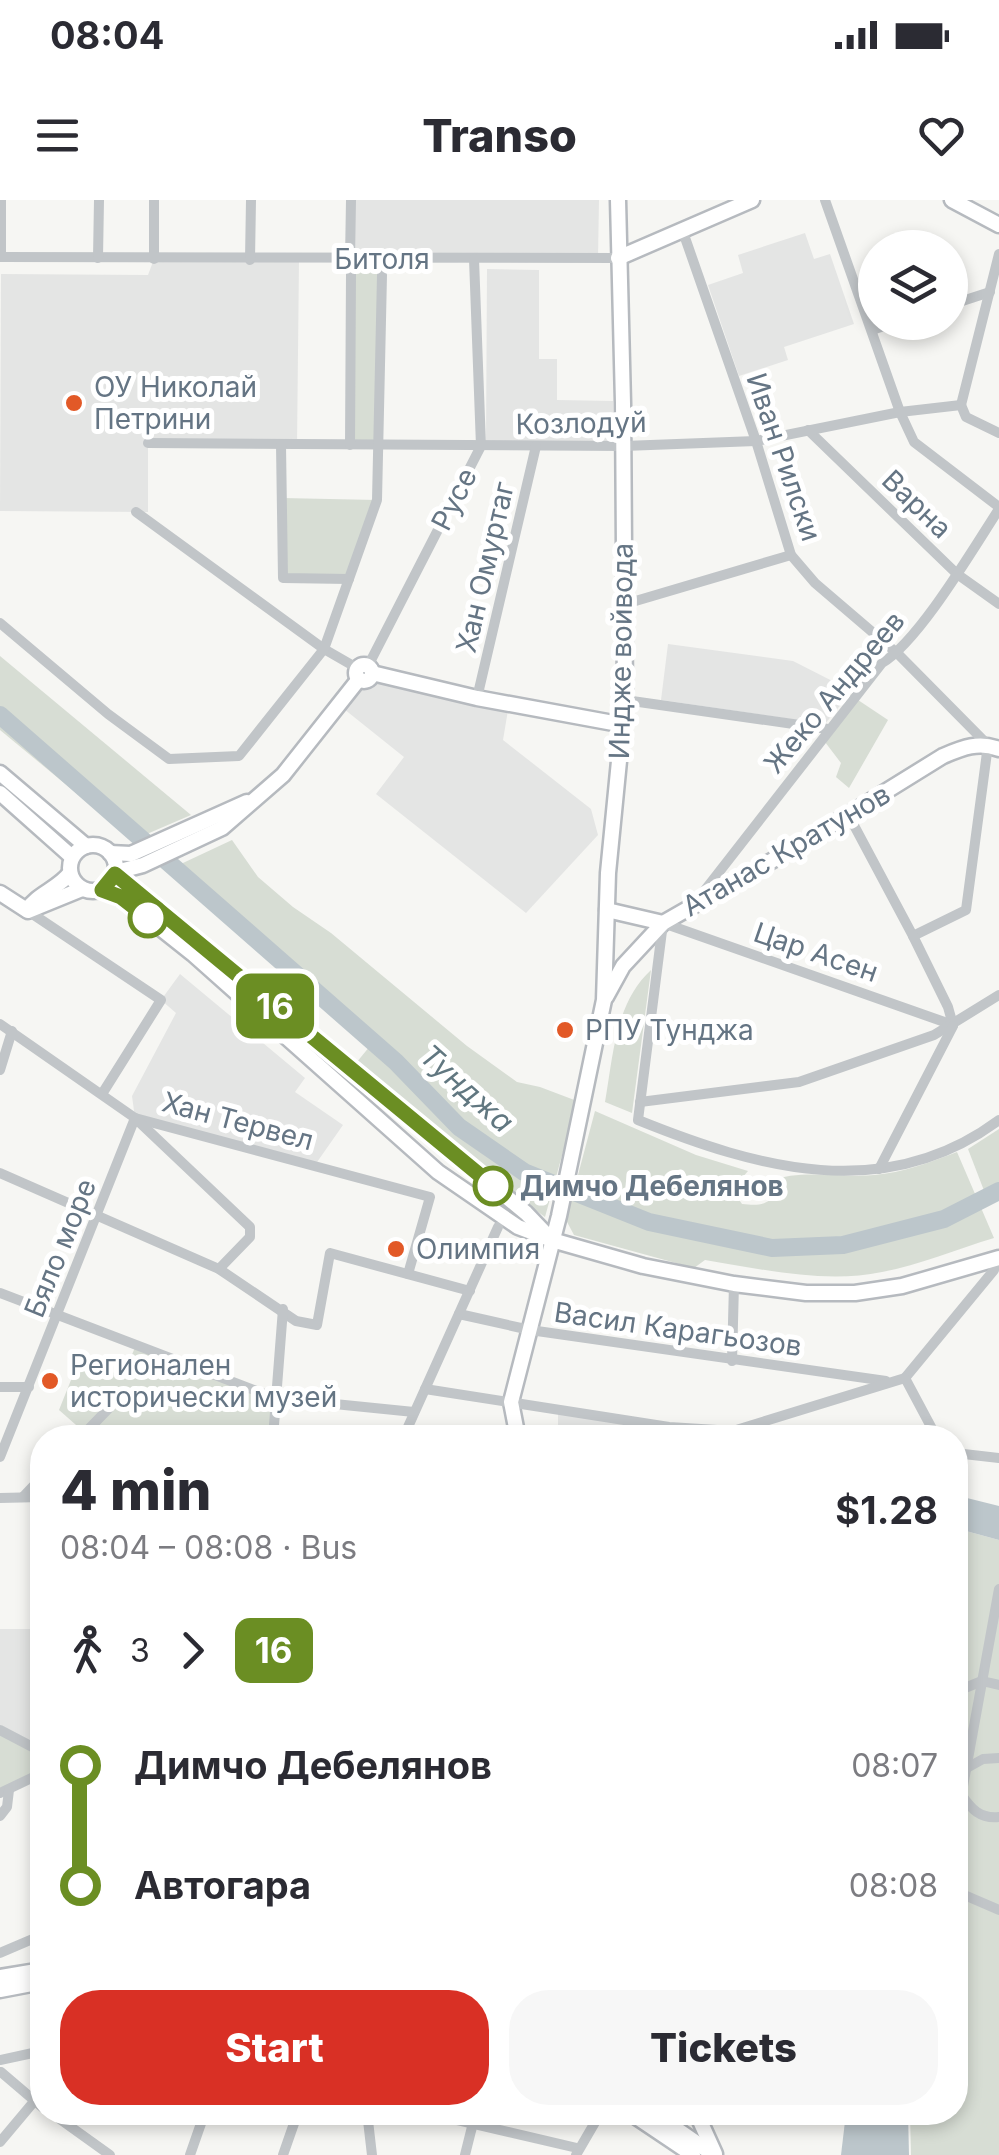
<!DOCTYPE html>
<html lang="en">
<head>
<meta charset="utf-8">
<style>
	:root { --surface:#fff; --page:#f7f7f7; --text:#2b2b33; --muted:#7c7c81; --accent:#d93025 }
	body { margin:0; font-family:Inter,sans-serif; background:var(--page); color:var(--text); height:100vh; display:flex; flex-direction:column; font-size:38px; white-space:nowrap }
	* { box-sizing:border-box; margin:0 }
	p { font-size:32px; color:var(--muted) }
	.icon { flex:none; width:55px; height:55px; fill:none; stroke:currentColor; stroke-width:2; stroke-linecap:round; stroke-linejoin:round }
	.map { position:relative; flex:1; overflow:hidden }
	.drawer { position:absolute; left:30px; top:1225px; width:938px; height:700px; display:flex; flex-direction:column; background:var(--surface); border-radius:40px; box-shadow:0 5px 15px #0003 }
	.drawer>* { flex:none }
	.badge { padding:0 20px; border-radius:15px; font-size:35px; line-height:65px }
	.tools { position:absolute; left:858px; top:30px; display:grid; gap:20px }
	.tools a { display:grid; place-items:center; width:110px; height:110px; border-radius:50%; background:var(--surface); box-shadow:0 5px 15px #0003; font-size:50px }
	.map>.badge { position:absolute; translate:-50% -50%; box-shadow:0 0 0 5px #fff }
	.legs { display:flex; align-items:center; gap:15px; height:110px; padding:0 30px; font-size:32px }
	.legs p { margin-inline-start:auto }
	.overview { display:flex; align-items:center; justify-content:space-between; height:170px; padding:0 30px }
	h1 { font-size:55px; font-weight:800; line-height:75px }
	.action { display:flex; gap:20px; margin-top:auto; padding:20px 30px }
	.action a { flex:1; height:115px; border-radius:40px; background:var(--accent); color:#fff; font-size:40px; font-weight:800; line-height:115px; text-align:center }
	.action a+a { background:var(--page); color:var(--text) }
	ul { padding:0 30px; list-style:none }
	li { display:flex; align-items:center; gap:35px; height:120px; font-size:38px }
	li i { display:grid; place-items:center; width:15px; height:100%; margin:0 12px; background:currentColor }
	li i::after { content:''; width:25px; height:25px; margin:-12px; border:8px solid; border-radius:50%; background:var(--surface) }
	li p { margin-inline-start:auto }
	li:first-child i { background:linear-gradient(#0000 50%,currentColor 0) }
	li:last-child i { background:linear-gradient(currentColor 50%,#0000 0) }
	.status { display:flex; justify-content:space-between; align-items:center; height:70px; padding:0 50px; background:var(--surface); direction:ltr }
	.status svg { height:28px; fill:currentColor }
	header { display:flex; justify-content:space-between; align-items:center; height:130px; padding:0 30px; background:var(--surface); font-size:45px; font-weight:800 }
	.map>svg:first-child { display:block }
</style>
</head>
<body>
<div class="status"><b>08:04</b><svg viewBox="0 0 49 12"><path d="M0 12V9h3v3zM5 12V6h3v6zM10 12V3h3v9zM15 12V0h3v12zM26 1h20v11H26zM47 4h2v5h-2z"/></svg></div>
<header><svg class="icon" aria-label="menu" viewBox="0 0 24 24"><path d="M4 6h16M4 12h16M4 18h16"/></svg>Transo<svg class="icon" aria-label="heart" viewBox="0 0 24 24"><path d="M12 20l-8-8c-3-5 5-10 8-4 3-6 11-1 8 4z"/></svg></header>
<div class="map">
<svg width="999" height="1955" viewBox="0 0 999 1955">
	<rect width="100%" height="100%" fill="#f6f6f3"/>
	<g fill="#e4e5e4">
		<path d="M 351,0 L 599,0 L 598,58 L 350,59 Z"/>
		<path d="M 805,33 L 814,59 L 830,54 L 854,124 L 784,147 L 788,160 L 739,176 L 708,85 L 743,73 L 738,55 Z"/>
		<path d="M 154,59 L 299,60 L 297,245 L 148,244 L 148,312 L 0,311 L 1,74 L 148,75 Z"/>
		<path d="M 487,69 L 539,70 L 539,159 L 557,159 L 557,200 L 613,201 L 613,242 L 486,241 Z"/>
		<path d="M 668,444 L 793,461 L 852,491 L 825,524 L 661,500 Z"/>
		<path d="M 364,474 L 509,504 L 503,540 L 591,609 L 598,635 L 526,713 L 376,594 L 404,557 L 339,505 Z"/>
		<path d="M 180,774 L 305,878 L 295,892 L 343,925 L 315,965 L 135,918 L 132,896 L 176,813 L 161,800 Z"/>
		<path d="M 558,1209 L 708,1232 L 703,1238 L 529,1238 L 528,1233 L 558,1232 Z"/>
		<path d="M 0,1429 L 42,1429 L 42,1547 L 0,1525 Z"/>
	</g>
	<g fill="#d7ddd4">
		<path d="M 350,59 L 382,59 L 380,246 L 350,245 Z"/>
		<path d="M 282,298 L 377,300 L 349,379 L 283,378 Z"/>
		<path d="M 0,456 L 191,615 L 133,640 L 0,530 Z"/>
		<path d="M 858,500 L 888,520 L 849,588 L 836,577 L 841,563 L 825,542 Z"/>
		<path d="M 232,640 L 258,677 L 293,707 L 331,733 L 467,846 L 517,882 L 540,887 L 577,901 L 545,1017 L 444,944 L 352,868 L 370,846 L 168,670 Z"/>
		<path d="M 651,770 L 632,913 L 605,902 C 613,857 615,803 651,770 Z"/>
		<path d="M 595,911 L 696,955 L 748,971 L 736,985 L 736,995 L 742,1004 C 760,1006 767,1005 778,992 L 773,981 C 794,969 846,978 874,975 C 902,973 931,962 957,952 L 994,1038 C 957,1049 920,1065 882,1072 C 825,1084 761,1069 705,1060 L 694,1068 L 574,1035 L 566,1020 Z"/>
		<path d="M 999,929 L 999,996 L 988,1001 L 968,949 Z"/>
		<path d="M 136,1145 L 275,1198 L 273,1237 L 80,1237 L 84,1232 L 59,1210 L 79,1160 L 123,1176 Z"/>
		<path d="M 955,1328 L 999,1340 L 999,1955 L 911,1955 L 910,1913 L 955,1912 Z"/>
		<path d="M 0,1530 L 42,1552 L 42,1573 L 0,1593 Z"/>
	</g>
	<g fill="#bcc6cb">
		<path d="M 955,1295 L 999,1306 L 999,1340 L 955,1328 Z"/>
		<path d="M 846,1913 L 908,1913 L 909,1955 L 841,1955 Z"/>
	</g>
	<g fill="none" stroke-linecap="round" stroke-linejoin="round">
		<path stroke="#bcc6cb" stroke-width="18" d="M 0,515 L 396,862 L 459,927 L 524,972 L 649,1022 L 772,1048 L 843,1045 L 944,1019 L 999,991"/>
		<g stroke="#b6babf" stroke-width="19">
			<g id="secondary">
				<path d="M 952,0 L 999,25"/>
				<path d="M 618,58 L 752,0"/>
				<circle cx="364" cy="473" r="8"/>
				<path d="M 372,473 L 477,498 L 624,525"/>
				<path d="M 0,573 L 86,646"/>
				<path d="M 0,593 L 72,657"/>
				<circle cx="93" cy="668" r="23"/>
				<path d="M 110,653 L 131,654 L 247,602"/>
				<path d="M 116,672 L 143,665 L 222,628 L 283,575 L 359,479"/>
				<path d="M 115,674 L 526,1013 L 548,1036"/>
				<path d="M 102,690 L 125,700 L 193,754 L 438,972 L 518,1027 L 552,1040 L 643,1066 L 734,1084 L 806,1093 L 855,1093 L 902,1086 L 999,1058"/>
				<path d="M 0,693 L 28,711 L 82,689"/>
				<path d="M 27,710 C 37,694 58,689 70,673"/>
				<path d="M 607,710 L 663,723"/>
				<path d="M 606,797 L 623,766 L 663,723 L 801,644 L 943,556 C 962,548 978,541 999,549"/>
				<path d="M 518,1238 L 511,1202 L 559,1016 L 604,800 L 608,673 L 625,500 L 623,203 L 618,0"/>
				<path d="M 0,1777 L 42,1770"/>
				<path d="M 0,1790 L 42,1782"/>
				<path d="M 629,1912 L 693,1955"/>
				<path d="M 652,1912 L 714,1955"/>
				<path d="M 696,1912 L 715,1954"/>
			</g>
		</g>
		<g stroke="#c1c5c8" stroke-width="10">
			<path d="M 1,0 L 1,57"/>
			<path d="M 154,0 L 154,59"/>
			<path d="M 825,0 L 900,212 L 914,242 L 999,307"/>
			<path d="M 682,29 L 756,241 L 791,355 L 815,383 L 898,454 L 988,545 L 966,710 L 913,736"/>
			<path d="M 0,57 L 618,58"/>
			<path d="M 98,58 L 99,0"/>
			<path d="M 350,59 L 351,0"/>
			<path d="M 250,60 L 251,0"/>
			<path d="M 950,105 L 990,92"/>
			<path d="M 872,130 L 896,122"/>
			<path d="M 961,205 L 999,54"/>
			<path d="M 808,230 L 957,374 L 999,404"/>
			<path d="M 148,243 L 624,246 L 756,241 L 900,212 L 961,205 L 966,217 L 999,233"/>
			<path d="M 281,245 L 283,378 L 349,379"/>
			<path d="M 350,245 L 351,74"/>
			<path d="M 136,312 L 324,449 L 357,468"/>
			<path d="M 622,405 L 791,355"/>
			<path d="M 0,423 L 108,514 L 169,559 L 239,556 L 324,449 L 377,300 L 382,75"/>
			<path d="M 368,466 L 481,246 L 474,59"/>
			<path d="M 477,498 L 536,246"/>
			<path d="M 625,500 L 828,529"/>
			<path d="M 849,616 L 913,736 L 948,807 L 953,825"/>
			<path d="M 698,699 L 882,463 C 919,441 973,349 999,309"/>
			<path d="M 28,711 L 161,800 L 102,894"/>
			<path d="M 0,824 L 135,918 L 430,997 L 408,1074"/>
			<path d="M 953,825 L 663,723 L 638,920 C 757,968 885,1005 999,920"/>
			<path d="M 0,870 L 12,831"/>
			<path d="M 640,902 L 799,882 L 934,835 L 999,795"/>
			<path d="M 879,969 L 953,826"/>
			<path d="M 0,973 L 219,1069 L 296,1121 L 317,1125 L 330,1053 L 470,1091"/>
			<path d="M 0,1093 L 275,1198 L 414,1212"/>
			<path d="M 459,1114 L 530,1130 L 886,1181"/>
			<path d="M 732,1161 L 734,1084"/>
			<path d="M 905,1178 L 994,1070 L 994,1059"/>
			<path d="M 0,1187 L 29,1187"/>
			<path d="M 425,1189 L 669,1227 L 733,1231 L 905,1178 L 937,1238"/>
			<path d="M 80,1238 L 112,1205"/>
			<path d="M 273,1238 L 283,1109"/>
			<path d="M 403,1238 L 498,1027"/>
			<path d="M 955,1253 L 999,1258"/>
			<path d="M 0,1257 L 135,918 L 250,1027 L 250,1037 L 219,1069"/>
			<path d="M 23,1297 L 42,1277"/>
			<path d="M 0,1298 L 42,1297"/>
			<path d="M 41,1424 L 42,1423"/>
			<path d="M 955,1492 L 982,1481 L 999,1485"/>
			<path d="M 0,1530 L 42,1552"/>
			<path d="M 955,1568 L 965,1569 L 983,1559 L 999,1558"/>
			<path d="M 0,1593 L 42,1573"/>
			<path d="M 961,1594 C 971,1609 980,1619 999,1617"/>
			<path d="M 0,1616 L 7,1607 L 9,1590"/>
			<path d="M 955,1630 L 999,1389"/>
			<path d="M 955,1691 L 999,1710"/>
			<path d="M 0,1753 L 42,1735"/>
			<path d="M 0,1860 L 42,1851"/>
			<path d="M 1,1872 L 42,1907"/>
			<path d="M 50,1912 L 110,1955"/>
			<path d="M 367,1912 L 372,1955"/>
			<path d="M 422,1912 L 577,1948"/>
			<path d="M 0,1942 L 42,1892"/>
			<path d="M 190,1955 L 205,1912"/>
			<path d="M 283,1955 L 298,1912"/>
			<path d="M 465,1955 L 473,1923"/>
			<path d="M 576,1955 L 601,1912"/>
		</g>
		<use href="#secondary" stroke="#fff" stroke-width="14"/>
	</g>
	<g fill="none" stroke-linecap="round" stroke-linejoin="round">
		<g stroke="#fff" stroke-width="22">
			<path id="line-1" d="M 148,718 L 121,697 L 102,690 L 115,674 L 493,986"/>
		</g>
		<use href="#line-1" stroke="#6b8e23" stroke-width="15"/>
	</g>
	<g fill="#e25927" stroke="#fff" stroke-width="4">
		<circle cx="74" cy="203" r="10"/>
		<circle cx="565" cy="830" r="10"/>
		<circle cx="396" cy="1049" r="10"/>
		<circle cx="50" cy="1181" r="10"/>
	</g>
	<g fill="#fff" stroke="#6b8e23" stroke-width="5">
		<circle cx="148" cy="718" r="18"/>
		<circle cx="493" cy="986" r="18"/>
	</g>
	<g text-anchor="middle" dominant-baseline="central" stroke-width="10" stroke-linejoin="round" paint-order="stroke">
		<g font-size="28" fill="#657584" stroke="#fff">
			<text x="382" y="59">Битоля</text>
			<text transform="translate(581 223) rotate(-1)">Козлодуй</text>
			<text transform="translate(784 257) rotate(71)">Иван Рилски</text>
			<text transform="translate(454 299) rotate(-63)">Русе</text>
			<text transform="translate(917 304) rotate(44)">Варна</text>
			<text transform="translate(485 367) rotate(-77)">Хан Омуртаг</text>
			<text transform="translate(621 451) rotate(-89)">Индже войвода</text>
			<text transform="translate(834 492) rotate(-50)">Жеко Андреев</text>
			<text transform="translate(786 650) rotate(-30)">Атанас Кратунов</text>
			<text transform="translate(816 752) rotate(19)">Цар Асен</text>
			<text transform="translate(238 921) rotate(15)">Хан Тервел</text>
			<text transform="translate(60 1048) rotate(-68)">Бяло море</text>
			<text transform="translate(678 1129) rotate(8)">Васил Карагьозов</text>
		</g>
		<g font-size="28" fill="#657584" stroke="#fff" text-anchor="start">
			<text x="94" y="187">ОУ Николай<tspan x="94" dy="32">Петрини</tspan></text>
			<text x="585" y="830">РПУ Тунджа</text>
			<text x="416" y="1049">Олимпия</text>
			<text x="70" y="1165">Регионален<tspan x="70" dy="32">исторически музей</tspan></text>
		</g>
		<g font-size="28" font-weight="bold" fill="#657584" stroke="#fff" text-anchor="start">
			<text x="520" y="986">Димчо Дебелянов</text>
		</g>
		<g font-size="30" font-style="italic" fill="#617780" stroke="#fff">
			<text transform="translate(467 888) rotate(42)">Тунджа</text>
		</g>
	</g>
</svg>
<div class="tools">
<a><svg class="icon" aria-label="layers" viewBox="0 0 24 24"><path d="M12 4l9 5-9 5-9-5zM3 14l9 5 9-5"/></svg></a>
</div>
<b class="badge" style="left:275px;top:806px;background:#6b8e23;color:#fff">16</b>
<section class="drawer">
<div class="overview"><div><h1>4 min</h1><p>08:04 – 08:08 · Bus</p></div><b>$1.28</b></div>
<div class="legs"><svg class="icon" aria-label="walk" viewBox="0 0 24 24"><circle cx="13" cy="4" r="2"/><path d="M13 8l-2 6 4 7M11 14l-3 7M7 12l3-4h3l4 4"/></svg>3<svg class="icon" aria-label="forward" viewBox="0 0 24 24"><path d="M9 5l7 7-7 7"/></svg><b class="badge" style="background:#6b8e23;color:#fff">16</b></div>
<ul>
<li><i style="color:#6b8e23"></i><b>Димчо Дебелянов</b><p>08:07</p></li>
<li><i style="color:#6b8e23"></i><b>Автогара</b><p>08:08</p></li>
</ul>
<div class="action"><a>Start</a><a>Tickets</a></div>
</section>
</div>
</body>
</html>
